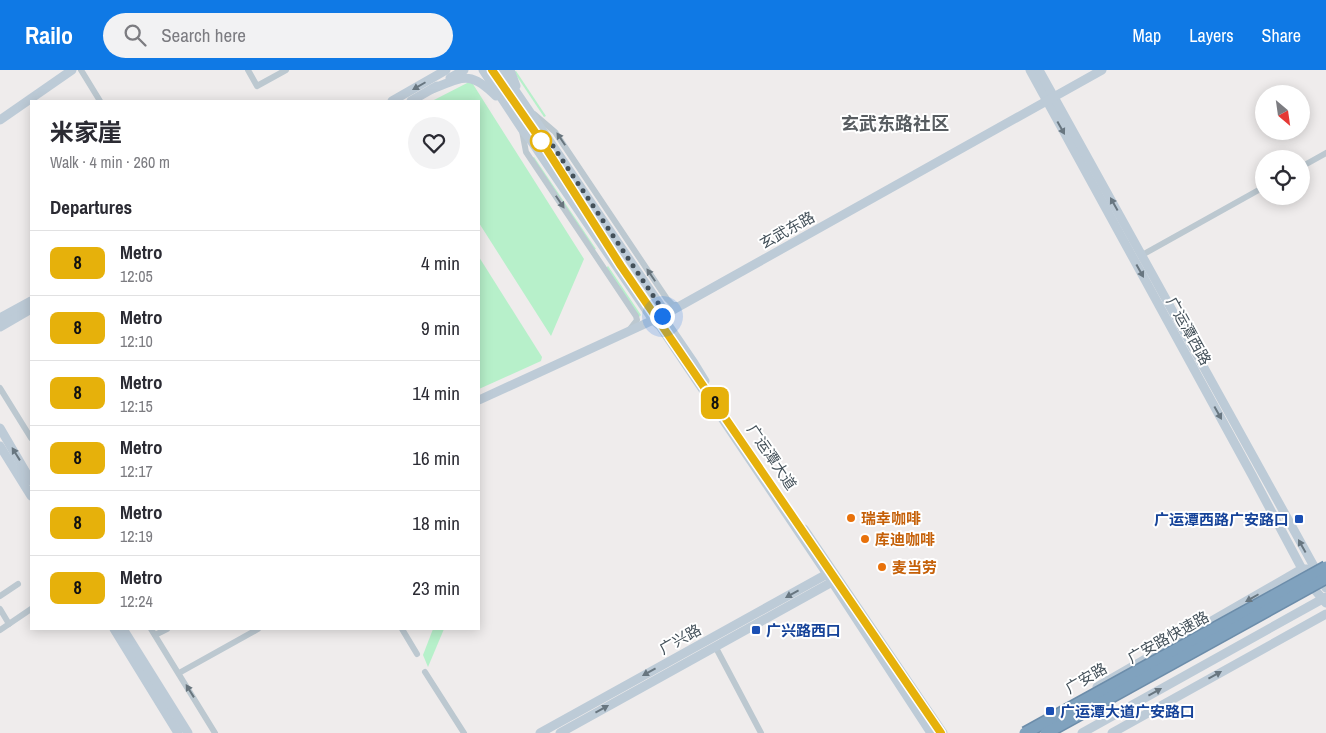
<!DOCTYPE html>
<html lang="en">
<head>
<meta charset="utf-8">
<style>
	:root { --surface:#fff; --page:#f2f2f3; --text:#2b2b33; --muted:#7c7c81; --line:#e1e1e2; --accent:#0f79e5 }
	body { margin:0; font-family:"Archivo Narrow","Noto Sans SC",sans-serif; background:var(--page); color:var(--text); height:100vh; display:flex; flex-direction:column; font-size:19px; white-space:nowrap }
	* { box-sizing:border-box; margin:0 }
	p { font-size:16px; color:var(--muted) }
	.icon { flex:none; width:28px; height:28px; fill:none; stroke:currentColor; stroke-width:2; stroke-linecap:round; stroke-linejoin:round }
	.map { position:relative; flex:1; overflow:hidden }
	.sheet { position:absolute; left:30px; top:30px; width:450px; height:530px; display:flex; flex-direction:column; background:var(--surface); border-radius:0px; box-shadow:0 2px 12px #0003 }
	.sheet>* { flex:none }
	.badge { padding:0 10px; border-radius:8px; font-size:18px; line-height:32px }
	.needle { width:32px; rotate:151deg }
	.tools { position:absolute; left:1255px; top:15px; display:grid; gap:10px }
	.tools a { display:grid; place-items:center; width:55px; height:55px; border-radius:50%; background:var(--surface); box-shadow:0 2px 12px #0003; font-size:25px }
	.you { position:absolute; width:25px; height:25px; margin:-12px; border:4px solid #fff; border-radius:50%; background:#1a73e8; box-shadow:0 0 0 8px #1a73e833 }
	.map>.badge { position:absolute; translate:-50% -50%; box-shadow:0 0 0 2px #fff }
	h2 { padding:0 20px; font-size:19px; line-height:45px }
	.round { display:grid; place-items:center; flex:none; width:52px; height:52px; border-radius:26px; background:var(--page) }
	.headline { display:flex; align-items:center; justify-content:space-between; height:85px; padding:0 20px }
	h1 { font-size:24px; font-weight:700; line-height:38px }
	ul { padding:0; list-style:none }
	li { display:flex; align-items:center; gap:15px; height:65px; padding:0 20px; border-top:1px solid var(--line) }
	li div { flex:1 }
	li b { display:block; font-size:19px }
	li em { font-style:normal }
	li .badge { min-width:55px; font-weight:700; text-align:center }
	header { display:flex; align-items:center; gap:30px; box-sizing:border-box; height:70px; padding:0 25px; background:var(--accent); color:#fff }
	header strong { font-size:24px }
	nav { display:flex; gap:28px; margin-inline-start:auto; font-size:18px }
	.search { width:350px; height:45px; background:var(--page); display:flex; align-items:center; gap:12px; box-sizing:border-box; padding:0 18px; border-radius:28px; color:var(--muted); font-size:19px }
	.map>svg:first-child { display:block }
</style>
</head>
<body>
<header>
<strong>Railo</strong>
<div class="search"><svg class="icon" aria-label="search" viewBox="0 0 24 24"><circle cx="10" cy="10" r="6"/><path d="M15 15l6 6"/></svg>Search here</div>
<nav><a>Map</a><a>Layers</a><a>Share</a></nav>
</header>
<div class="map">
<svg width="1326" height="663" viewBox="0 0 1326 663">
	<rect width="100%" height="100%" fill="#efecec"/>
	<g fill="#b7f0ca">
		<path d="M 495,0 L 649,230 L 647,232 L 492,1 Z"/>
		<path d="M 516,1 L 546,46 L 544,47 L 514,2 Z"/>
		<path d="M 471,11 L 584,189 L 551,266 L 479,153 L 479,31 L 432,31 Z"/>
		<path d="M 534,87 L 596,179 L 594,180 L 532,88 Z"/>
		<path d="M 479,187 L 542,287 L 541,291 L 479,319 Z"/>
		<path d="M 608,196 L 641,245 L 639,247 L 606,198 Z"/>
		<path d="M 433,559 L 444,559 L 428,597 L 423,585 Z"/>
	</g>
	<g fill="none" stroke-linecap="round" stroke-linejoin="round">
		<g stroke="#bcc8d0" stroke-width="6">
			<path d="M 81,0 L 100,31"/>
			<path d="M 248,0 L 257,16 L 286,0"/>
			<path d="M 534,44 L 555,62 L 667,229 L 673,235 L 680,235"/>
			<path d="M 522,61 L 526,82 L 636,246 L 637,250 L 630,259"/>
			<path d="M 1301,97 L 1326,83"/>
			<path d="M 1142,185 L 1264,117"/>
			<path d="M 0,318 L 31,368"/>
			<path d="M 0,526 L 18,514"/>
			<path d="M 0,539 L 9,554"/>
			<path d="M 151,559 L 215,663"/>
			<path d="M 402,559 L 417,584"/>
			<path d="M 0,560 L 31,539"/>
			<path d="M 155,565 L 167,559"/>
			<path d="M 715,576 L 761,663"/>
			<path d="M 425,602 L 464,663"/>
			<path d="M 179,603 L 258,559"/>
		</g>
		<g stroke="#bdcbd7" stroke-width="9">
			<path d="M 483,0 L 522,59 L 532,72 L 653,250 L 660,256 L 827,504 L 931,663"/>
			<path d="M 501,0 C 556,79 608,159 663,239 L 662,246 L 694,293 L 705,311"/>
			<path d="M 510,0 L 516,16"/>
			<path d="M 1030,0 L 1252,405 L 1310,514 L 1326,533"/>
			<path d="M 1039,0 L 1326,518"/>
			<path d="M 450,8 L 464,0"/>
			<path d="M 432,19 C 463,7 470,0 496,26"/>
			<path d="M 392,31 L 446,0"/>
			<path d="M 411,31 L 437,16"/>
			<path d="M 0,50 L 72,0"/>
			<path d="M 0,248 L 31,231"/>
			<path d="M 0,257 L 31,239"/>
			<path d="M 479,330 L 662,246 L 1102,0"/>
			<path d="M 0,358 L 31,411"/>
			<path d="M 0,376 L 31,426"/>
			<path d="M 804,459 L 943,663"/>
			<path d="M 114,559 L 178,663"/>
			<path d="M 123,559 L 188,663"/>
			<path d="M 1097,617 L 1302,499 L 1307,499"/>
			<path d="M 540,663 L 827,504 L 832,504"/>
			<path d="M 560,663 L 832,512 L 838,512"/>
			<path d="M 1082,663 L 1326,527"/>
			<path d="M 1112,663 L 1326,544"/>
		</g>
		<g stroke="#6c8daa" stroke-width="14" stroke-linecap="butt">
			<g id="highway-bridge">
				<path d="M 1025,663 L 1326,497"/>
				<path d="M 1046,663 L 1326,508"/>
			</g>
		</g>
		<use href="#highway-bridge" stroke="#80a2be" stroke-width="11"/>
	</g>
	<defs><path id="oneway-solid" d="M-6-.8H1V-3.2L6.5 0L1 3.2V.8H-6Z" transform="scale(1.25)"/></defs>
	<g fill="#687680">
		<use href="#oneway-solid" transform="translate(419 16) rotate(150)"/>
		<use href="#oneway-solid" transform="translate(1061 58) rotate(61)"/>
		<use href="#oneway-solid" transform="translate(1114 134) rotate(-119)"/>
		<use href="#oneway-solid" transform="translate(1140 201) rotate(61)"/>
		<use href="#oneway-solid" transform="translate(1218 343) rotate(61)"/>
		<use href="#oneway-solid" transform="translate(16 384) rotate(-122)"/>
		<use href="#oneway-solid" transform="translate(1302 476) rotate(-119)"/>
		<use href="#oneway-solid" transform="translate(792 524) rotate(151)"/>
		<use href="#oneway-solid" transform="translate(1252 528) rotate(150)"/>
		<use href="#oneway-solid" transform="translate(649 602) rotate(151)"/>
		<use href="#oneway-solid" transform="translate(1215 605) rotate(-29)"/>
		<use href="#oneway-solid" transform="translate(1155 622) rotate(-29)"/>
		<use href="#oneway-solid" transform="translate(602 639) rotate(-29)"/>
	</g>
	<g fill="#68757d">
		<use href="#oneway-solid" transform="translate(561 69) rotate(-124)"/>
		<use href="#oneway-solid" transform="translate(560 132) rotate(56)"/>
		<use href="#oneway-solid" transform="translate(651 205) rotate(-124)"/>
		<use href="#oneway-solid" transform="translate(190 621) rotate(-122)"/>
	</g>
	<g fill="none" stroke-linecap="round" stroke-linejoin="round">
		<g stroke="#fff" stroke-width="11">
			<path id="line" d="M 492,0 L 542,72 L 621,196 L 941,663"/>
		</g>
		<use href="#line" stroke="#e6b10b" stroke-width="8"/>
		<path stroke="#44515a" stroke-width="5" stroke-dasharray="0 9" d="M 541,71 L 547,67 L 662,239 L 662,246"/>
	</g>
	<circle fill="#fff" stroke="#e6b10b" stroke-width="2.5" cx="541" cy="71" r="10"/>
	<g fill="#e8710a" stroke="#fff" stroke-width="2">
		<circle cx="851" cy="448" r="5"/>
		<circle cx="865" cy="469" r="5"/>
		<circle cx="882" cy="497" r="5"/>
	</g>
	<g fill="#1a4fb4" stroke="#fff" stroke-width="2">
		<rect x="1294" y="444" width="10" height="10" rx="2.5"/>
		<rect x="751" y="555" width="10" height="10" rx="2.5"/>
		<rect x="1045" y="636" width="10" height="10" rx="2.5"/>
	</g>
	<g text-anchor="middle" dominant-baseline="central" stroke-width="4" stroke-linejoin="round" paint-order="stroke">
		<g font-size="15" fill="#44515a" stroke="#fff">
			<text transform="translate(787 160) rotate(-29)">玄武东路</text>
			<text transform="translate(1189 261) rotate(61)">广运潭西路</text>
			<text transform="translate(772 387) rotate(56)">广运潭大道</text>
			<text transform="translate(1168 567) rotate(-29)">广安路快速路</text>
			<text transform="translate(680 569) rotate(-29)">广兴路</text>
			<text transform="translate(1086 608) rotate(-30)">广安路</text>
		</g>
		<g font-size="15" font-weight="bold" fill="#c56008" stroke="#fff" text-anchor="start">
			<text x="861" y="448">瑞幸咖啡</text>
			<text x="875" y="469">库迪咖啡</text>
			<text x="892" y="497">麦当劳</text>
		</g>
		<g font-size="15" font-weight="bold" fill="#164399" stroke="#fff" text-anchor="start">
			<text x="1289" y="449" text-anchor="end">广运潭西路广安路口</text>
			<text x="766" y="560">广兴路西口</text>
			<text x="1060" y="641">广运潭大道广安路口</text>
		</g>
		<g font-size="18" font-weight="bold" fill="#585d61" stroke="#fff">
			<text x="895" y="53">玄武东路社区</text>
		</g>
	</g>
</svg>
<div class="tools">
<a><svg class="needle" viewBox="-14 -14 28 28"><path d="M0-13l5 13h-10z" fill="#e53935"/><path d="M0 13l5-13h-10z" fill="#7c7c81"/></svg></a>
<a><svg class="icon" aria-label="locate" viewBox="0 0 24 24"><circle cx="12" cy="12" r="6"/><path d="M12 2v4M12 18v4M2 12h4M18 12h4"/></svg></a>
</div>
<div class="you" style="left:662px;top:246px"></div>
<b class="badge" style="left:715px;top:333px;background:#e6b10b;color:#111">8</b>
<section class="sheet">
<div class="headline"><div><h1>米家崖</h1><p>Walk · 4 min · 260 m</p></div><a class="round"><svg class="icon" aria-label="heart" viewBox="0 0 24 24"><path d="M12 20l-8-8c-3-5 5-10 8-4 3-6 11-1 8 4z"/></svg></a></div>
<h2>Departures</h2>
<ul>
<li><span class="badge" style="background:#e6b10b;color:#111">8</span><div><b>Metro</b><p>12:05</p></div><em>4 min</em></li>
<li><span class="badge" style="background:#e6b10b;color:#111">8</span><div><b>Metro</b><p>12:10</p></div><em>9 min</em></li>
<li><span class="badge" style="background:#e6b10b;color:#111">8</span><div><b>Metro</b><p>12:15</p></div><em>14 min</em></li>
<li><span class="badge" style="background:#e6b10b;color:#111">8</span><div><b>Metro</b><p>12:17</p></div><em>16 min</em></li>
<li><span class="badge" style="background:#e6b10b;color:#111">8</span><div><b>Metro</b><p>12:19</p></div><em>18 min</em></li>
<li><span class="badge" style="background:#e6b10b;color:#111">8</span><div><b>Metro</b><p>12:24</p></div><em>23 min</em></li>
</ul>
</section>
</div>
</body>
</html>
